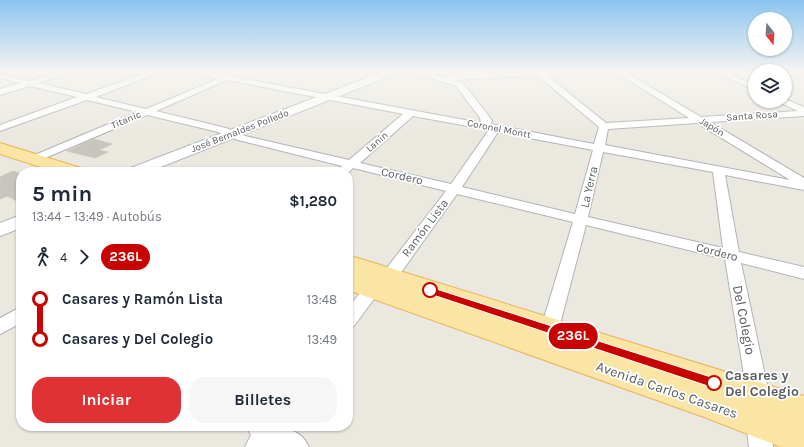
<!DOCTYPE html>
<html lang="es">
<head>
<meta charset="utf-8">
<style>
	:root { --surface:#fff; --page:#f6f6f7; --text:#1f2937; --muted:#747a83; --accent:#e03134 }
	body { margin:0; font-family:Karla,sans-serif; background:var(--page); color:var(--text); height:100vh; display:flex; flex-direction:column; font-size:15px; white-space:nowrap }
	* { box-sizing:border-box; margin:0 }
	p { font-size:13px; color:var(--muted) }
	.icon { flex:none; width:22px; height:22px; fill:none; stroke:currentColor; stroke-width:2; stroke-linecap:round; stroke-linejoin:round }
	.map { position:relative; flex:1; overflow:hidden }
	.drawer { position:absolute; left:16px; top:167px; width:337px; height:264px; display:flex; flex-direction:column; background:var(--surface); border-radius:16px; box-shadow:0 1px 3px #0004 }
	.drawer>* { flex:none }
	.badge { padding:0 8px; border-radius:13px; font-size:14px; line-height:26px }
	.needle { width:26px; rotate:163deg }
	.controls { position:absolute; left:748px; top:12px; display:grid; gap:8px }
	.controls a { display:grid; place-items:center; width:44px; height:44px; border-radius:50%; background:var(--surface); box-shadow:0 1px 3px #0004; font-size:20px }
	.map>.badge { position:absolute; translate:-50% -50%; box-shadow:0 0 0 2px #fff }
	.legs { display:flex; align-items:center; gap:6px; height:44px; padding:0 16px; font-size:13px }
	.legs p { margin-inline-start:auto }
	.head { display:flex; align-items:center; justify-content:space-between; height:68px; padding:0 16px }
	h1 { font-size:22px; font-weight:700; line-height:30px }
	.primary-button { display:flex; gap:8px; margin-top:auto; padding:8px 16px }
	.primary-button a { flex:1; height:46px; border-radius:16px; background:var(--accent); color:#fff; font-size:16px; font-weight:700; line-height:46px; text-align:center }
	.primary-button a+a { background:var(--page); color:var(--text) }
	ul { padding:0 16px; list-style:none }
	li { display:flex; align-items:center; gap:14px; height:40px; font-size:15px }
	li i { display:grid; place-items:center; width:6px; height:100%; margin:0 5px; background:currentColor }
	li i::after { content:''; width:10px; height:10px; margin:-5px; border:3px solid; border-radius:50%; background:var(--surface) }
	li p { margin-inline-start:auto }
	li:first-child i { background:linear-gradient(#0000 50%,currentColor 0) }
	li:last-child i { background:linear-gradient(currentColor 50%,#0000 0) }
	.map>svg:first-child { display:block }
</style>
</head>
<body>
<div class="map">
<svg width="804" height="447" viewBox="0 0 804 447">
	<rect width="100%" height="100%" fill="#ebe8e0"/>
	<g fill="#c8c5bf" stroke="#cfc9bf">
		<path d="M 94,139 L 112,144 L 99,150 L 108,152 L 95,158 L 67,151 Z"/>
		<path d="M 13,171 L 21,174 L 21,203 L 7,196 L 0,199 L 0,177 Z"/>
	</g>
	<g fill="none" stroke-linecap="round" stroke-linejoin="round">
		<g stroke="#b1b3b7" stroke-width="2">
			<g id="street">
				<path d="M 59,72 L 71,72 L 39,83 L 86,94 L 149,72 L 160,72 L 96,97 L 146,109 L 218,79 L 191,72 L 207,72 L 481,123 L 480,118 L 456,86 L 411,72 L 425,72 L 445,77 L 462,74 L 498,72 L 549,72 L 545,74 L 606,123 L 689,118 L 616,72 L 625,72 L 701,117 L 798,111 L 781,103 L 780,101 L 785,101 L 785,99 L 804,107 L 804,116 L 710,122 L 804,178 L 804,190 L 725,175 L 739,252 L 804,267 L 804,279 L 741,263 L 770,399 L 767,406 L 759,409 L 751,406 L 748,399 L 725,259 L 586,225 L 559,328 L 557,333 L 550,335 L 543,333 L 541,328 L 573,222 L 457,194 L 395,281 L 379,292 L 354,326 L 348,328 L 348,308 L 367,284 L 383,273 L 446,191 L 353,168 L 348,173 L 336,172 L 342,166 L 238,140 L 218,132 L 147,115 L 38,161 L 30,161 L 28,159 L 30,157 L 137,112 L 87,100 L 0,131 L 0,125 L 77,97 L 30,86 L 0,95 L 0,89 L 20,83 L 0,78 L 0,74 L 29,81 ZM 537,75 L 599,127 L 594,144 L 490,124 L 492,121 L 488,115 L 462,82 L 454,80 ZM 227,80 L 403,114 L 349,160 L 245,136 L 226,128 L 156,111 ZM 413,116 L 489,130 L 451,184 L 360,163 ZM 697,123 L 790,180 L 605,145 L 608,129 ZM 498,132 L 593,150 L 575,214 L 462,187 ZM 603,152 L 713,172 L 723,248 L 588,217 Z"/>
				<path d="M 715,72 L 725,72 L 755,85 L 755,90 Z"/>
				<path d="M 21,307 L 21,323 L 0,334 L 0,318 Z"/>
				<path d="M 757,409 L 765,412 L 768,420 L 773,447 L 749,447 L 746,420 L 749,412 Z"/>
				<path d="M 246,426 C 268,426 299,423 309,447 L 245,447 L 251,435 Z"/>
			</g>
		</g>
		<g stroke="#b2b6ba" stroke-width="2">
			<g id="secondary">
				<path d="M 382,72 L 396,72 L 395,74 L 148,172 L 126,172 L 128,169 Z"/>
				<path d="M 21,215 L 21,228 L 0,236 L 0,223 Z"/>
			</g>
		</g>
		<g stroke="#e9b45b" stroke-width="2">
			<g id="primary">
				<path d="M 0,143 L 81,168 L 83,172 L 56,172 L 0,154 Z"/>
				<path d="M 348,255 L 804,396 L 804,447 L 781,447 L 704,417 L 348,290 Z"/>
			</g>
		</g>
		<use href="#street" fill="#fff" fill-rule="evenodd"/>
		<use href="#secondary" fill="#fff" fill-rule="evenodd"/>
		<use href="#primary" fill="#fbe5a5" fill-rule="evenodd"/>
	</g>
	<linearGradient id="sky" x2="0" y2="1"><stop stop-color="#8bc4ef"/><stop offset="0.53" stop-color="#f6f5f1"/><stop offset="1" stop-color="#f6f5f1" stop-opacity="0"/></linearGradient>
	<rect width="804" height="135" fill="url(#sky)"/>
	<path fill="#c70201" stroke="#fff" d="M 430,287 L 714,378 L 718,379 L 720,383 L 718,386 L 714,388 L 427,293 L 427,288 Z"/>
	<g fill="#fff" stroke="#c70201" stroke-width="2">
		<circle cx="430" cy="290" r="7"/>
		<circle cx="714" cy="383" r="7"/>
	</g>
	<g text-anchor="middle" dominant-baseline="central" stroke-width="3.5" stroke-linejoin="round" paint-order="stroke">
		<g font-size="10" fill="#595d60" stroke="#fff">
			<text transform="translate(752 116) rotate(-4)">Santa Rosa</text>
			<text transform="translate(126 120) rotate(-23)">Titanic</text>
			<text transform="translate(712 127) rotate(31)">Japón</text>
			<text transform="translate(499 129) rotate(11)">Coronel Montt</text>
			<text transform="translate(240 131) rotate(-21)">José Bernaldes Polledo</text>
			<text transform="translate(377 142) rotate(-41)">Lanín</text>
		</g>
		<g font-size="12" fill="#595d60" stroke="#fff">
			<text transform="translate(402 176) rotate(13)">Cordero</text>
			<text transform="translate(589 187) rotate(-77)">La Yerra</text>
			<text transform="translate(425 228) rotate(-53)">Ramón Lista</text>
			<text transform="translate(717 252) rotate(14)">Cordero</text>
		</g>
		<g font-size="14" fill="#595d60" stroke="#fff">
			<text transform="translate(744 320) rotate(79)">Del Colegio</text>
			<text transform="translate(667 390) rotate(19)">Avenida Carlos Casares</text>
		</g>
		<g font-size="14" font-weight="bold" fill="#595d60" stroke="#fff" text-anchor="start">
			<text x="725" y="375">Casares y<tspan x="725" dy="16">Del Colegio</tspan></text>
		</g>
	</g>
</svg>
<div class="controls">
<a><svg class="needle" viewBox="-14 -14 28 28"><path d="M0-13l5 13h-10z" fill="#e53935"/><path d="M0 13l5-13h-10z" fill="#747a83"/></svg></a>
<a><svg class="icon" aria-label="layers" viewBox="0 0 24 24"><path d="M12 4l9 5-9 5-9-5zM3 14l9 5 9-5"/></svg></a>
</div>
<b class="badge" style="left:573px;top:336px;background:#c70201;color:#fff">236L</b>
<section class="drawer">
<div class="head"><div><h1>5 min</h1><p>13:44 – 13:49 · Autobús</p></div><b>$1,280</b></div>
<div class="legs"><svg class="icon" aria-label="walk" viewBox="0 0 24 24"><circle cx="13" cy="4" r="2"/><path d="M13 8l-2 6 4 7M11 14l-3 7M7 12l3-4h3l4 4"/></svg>4<svg class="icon" aria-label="forward" viewBox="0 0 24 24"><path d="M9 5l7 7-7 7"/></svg><b class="badge" style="background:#c70201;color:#fff">236L</b></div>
<ul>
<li><i style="color:#c70201"></i><b>Casares y Ramón Lista</b><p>13:48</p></li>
<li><i style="color:#c70201"></i><b>Casares y Del Colegio</b><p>13:49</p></li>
</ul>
<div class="primary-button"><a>Iniciar</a><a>Billetes</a></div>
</section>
</div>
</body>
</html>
